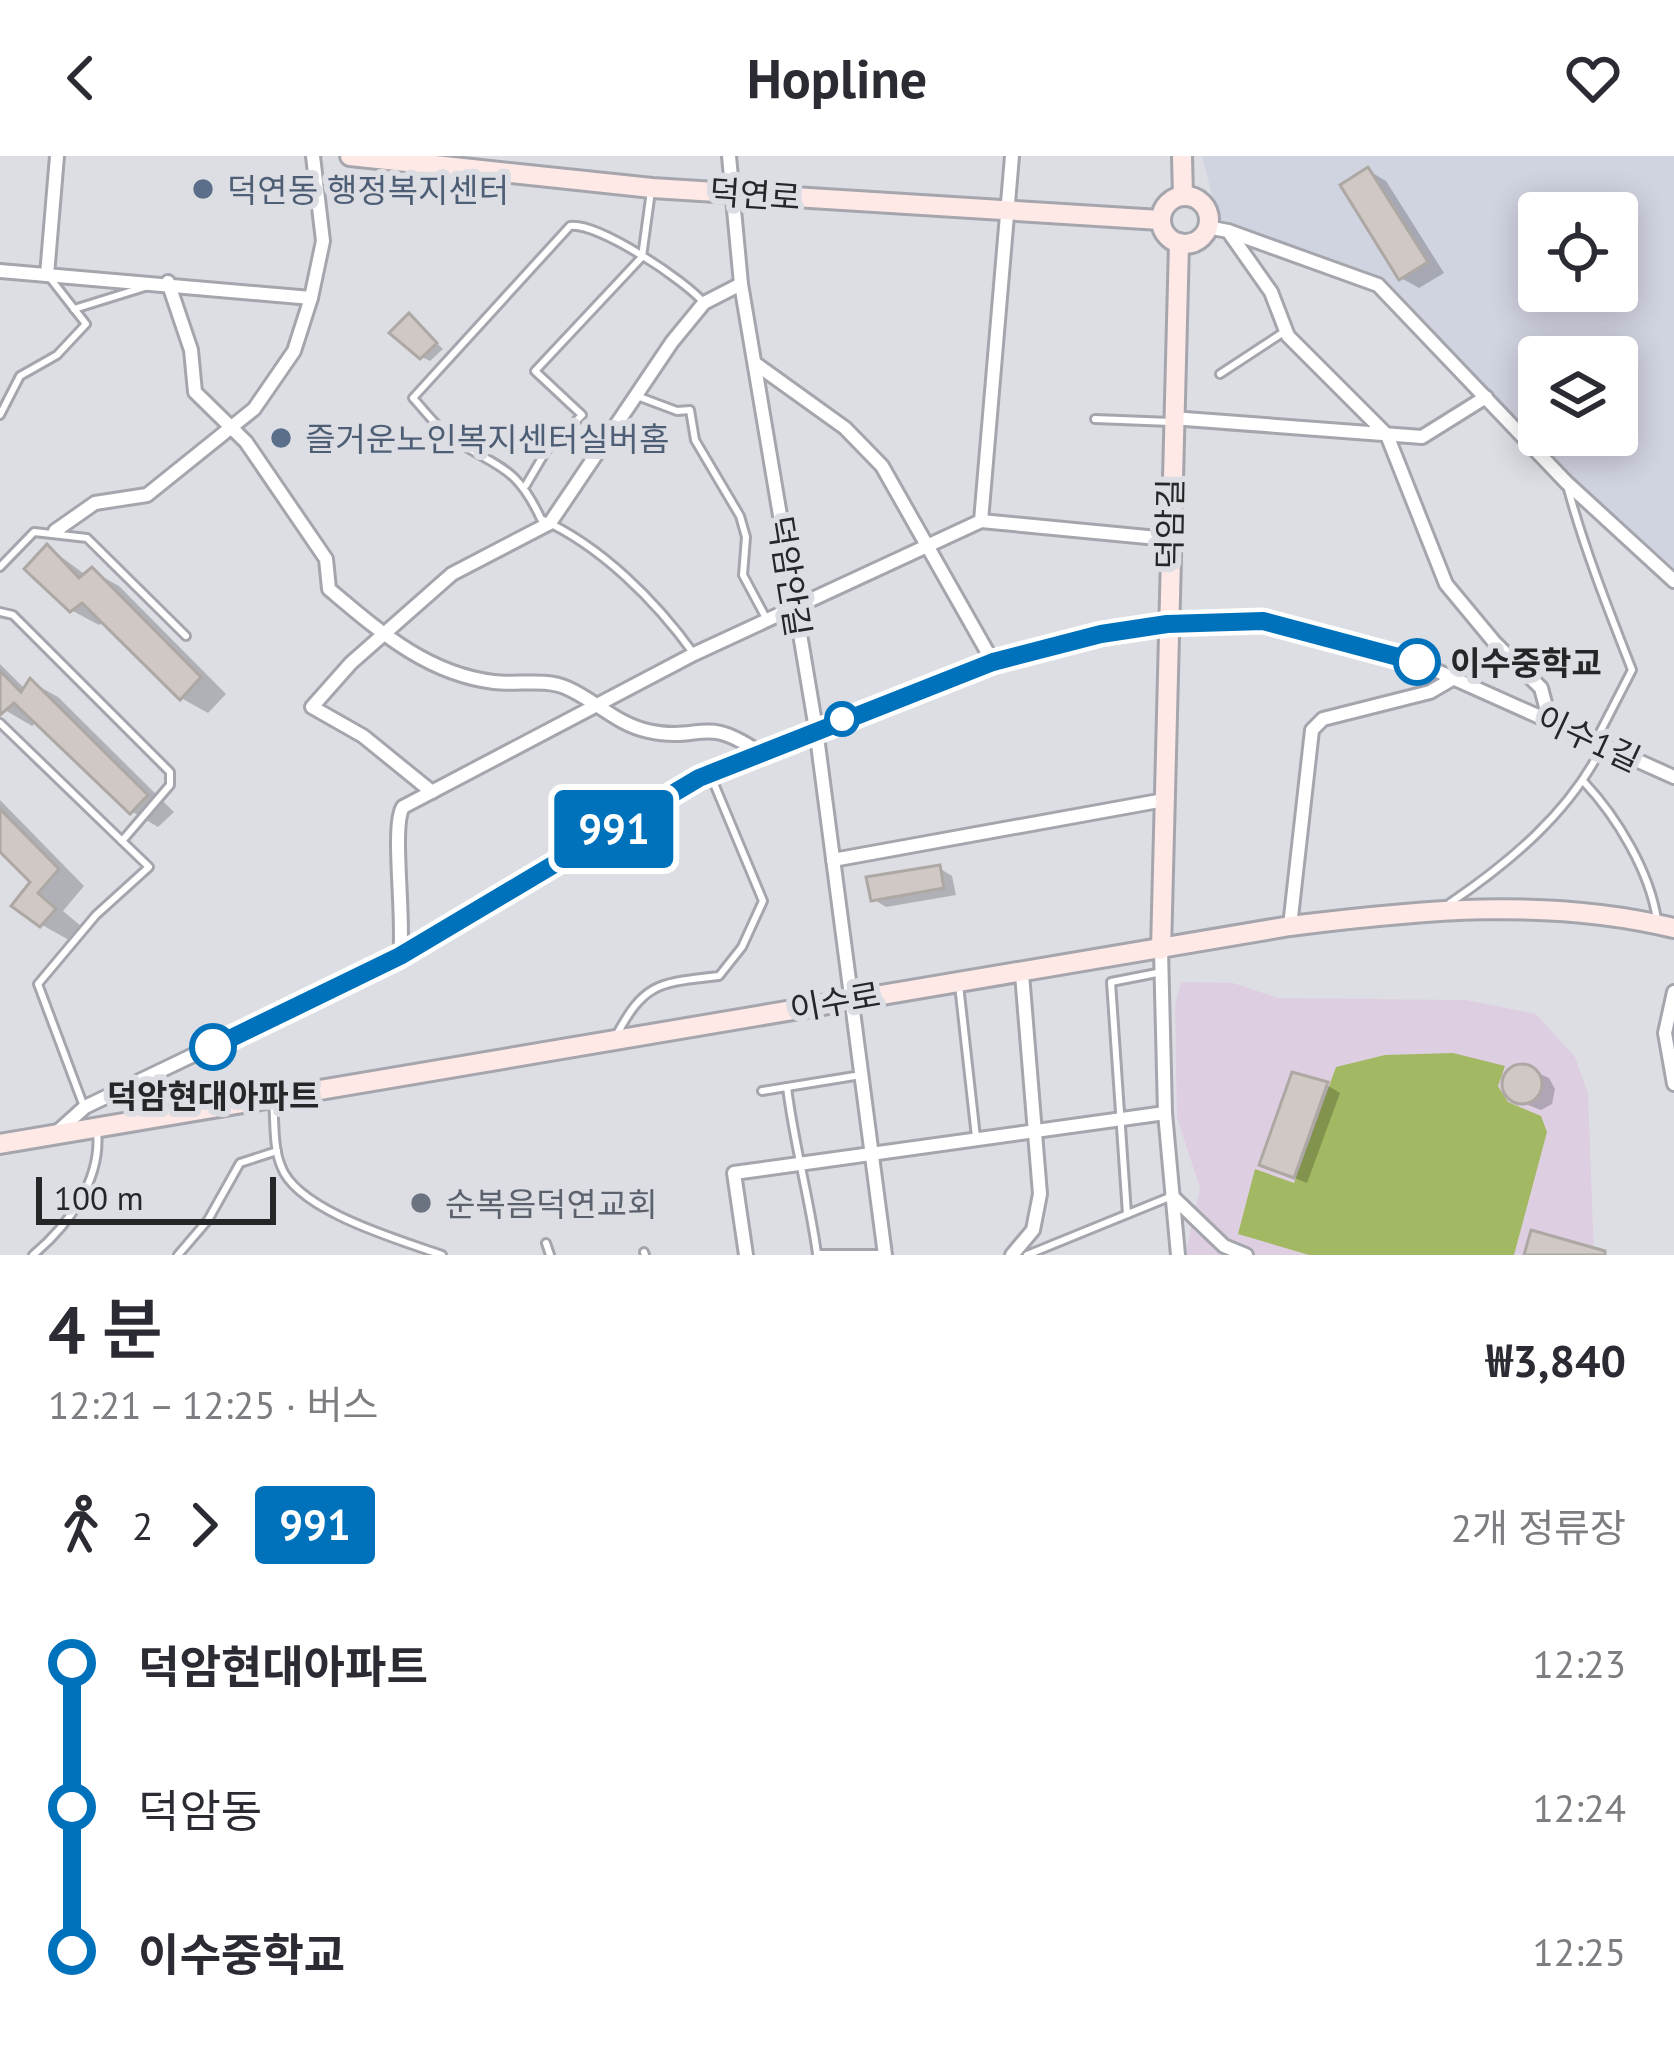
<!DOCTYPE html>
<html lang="ko">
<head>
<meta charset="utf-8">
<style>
	:root { --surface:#fff; --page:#f7f7f7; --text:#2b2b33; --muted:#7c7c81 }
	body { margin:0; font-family:"PT Sans","Noto Sans KR",sans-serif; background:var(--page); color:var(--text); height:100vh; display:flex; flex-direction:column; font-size:45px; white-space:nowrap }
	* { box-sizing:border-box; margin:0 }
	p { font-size:39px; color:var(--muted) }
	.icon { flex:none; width:66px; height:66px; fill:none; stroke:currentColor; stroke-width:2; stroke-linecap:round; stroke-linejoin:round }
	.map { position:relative; height:1099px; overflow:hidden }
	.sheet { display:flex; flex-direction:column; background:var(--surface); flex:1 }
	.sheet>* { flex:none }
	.badge { padding:0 24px; border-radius:9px; font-size:42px; line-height:78px }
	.buttons { position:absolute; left:1518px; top:36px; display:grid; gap:24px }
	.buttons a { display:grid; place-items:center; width:120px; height:120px; border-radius:12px; background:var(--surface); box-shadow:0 6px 30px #0003; font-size:60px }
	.scale { position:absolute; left:36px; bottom:30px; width:240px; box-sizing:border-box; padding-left:12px; border:6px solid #252628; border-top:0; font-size:33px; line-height:42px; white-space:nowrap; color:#252628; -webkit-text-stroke:9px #dcdee4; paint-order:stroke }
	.map>.badge { position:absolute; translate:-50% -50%; box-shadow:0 0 0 6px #fff }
	.legs { display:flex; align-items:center; gap:18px; height:132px; padding:0 48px; font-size:39px }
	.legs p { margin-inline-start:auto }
	.headline { display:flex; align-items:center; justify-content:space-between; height:204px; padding:0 48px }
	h1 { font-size:66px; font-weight:600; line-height:90px }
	ul { padding:0 48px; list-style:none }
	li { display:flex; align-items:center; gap:42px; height:144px; font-size:45px }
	li i { display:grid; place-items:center; width:18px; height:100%; margin:0 15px; background:currentColor }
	li i::after { content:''; width:30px; height:30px; margin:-15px; border:9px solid; border-radius:50%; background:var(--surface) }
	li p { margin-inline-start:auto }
	li:first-child i { background:linear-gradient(#0000 50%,currentColor 0) }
	li:last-child i { background:linear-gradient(currentColor 50%,#0000 0) }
	header { display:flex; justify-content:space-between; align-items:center; height:156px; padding:0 48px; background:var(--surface); font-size:54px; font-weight:600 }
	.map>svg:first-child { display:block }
</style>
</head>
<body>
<header><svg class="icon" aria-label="back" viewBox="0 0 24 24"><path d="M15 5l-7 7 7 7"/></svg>Hopline<svg class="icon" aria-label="heart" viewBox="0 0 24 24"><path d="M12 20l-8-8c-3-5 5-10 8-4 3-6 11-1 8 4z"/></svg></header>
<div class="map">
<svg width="1674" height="1099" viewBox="0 0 1674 1099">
	<rect width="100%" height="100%" fill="#dcdee4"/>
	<path fill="#d0d3e0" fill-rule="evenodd" d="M 1202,0 L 1674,0 L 1674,412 L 1578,327 L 1391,130 L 1369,116 L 1218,63 ZM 1539,57 L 1617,57 L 1617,135 L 1539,135 ZM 1539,201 L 1617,201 L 1617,279 L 1539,279 Z"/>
	<path fill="#ddcfe1" d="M 1181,826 L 1233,827 L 1278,842 L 1466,844 L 1536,858 L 1575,901 L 1588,937 L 1594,1099 L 1185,1099 L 1200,1032 L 1177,962 L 1175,849 Z"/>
	<path fill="#a3b862" d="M 1453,897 L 1505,910 L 1498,930 L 1508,946 L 1541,960 L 1547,976 L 1514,1099 L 1309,1099 L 1238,1078 L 1255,1013 L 1294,1027 L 1336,911 L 1385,899 Z"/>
	<g fill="#0003">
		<path d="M 1369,15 L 1386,25 L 1444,117 L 1419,132 L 1401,122 Z"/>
		<path d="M 409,161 L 443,193 L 430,205 L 422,201 Z"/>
		<path d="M 48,391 L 87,420 L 92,415 L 119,430 L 226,538 L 208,557 L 181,542 L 105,465 L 99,469 L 71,454 Z"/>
		<path d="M 0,508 L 26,534 L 31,526 L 58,541 L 174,656 L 158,671 L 131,655 L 37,565 L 32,570 L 5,554 L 0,549 Z"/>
		<path d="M 0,644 L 84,730 L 63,755 L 81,770 L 69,784 L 42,769 L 34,725 L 0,692 Z"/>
		<path d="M 939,712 L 952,720 L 956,739 L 886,751 L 873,743 Z"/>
		<path d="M 1520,909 L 1549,922 L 1555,933 L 1552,948 L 1541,954 L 1512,943 L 1504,931 L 1508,916 Z"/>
		<path d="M 1327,929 L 1340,937 L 1307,1027 L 1276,1015 Z"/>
	</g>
	<g fill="#cfc8c4" stroke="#aea8a4" stroke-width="3">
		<path d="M 1368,11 L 1428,106 L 1399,124 L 1340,29 Z"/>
		<path d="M 409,157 L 437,187 L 420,203 L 389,177 Z"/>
		<path d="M 47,388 L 79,422 L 92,411 L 201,521 L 180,544 L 82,447 L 70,456 L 24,413 Z"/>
		<path d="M 0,515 L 21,536 L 30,522 L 148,639 L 130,658 L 14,547 L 0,559 Z"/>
		<path d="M 0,653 L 59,713 L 38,737 L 56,753 L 40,771 L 11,750 L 30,726 L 0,696 Z"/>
		<path d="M 940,709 L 944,732 L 871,745 L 866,721 Z"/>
		<circle cx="1522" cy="928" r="20"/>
		<path d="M 1292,916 L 1328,926 L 1294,1022 L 1259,1009 Z"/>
		<path d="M 1531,1074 L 1605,1095 L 1605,1099 L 1524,1099 Z"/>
	</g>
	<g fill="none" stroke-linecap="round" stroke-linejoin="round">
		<g stroke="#a5a6ad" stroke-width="12">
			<g id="lane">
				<path d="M 74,153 L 145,131"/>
				<path d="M 1220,218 L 1284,176"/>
				<path d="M 637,240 L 677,255 L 690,254 L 695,284 L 740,360 L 746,381 L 743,419 L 766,462"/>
				<path d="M 0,259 L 20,220 L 57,199 L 86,168 L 50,122"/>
				<path d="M 1095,263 L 1171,266"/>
				<path d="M 526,329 L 546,295 L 582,259 L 535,215 L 642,101 L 651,35"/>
				<path d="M 1568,333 C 1585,395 1609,455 1632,514 L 1596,584"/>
				<path d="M 0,411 L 34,376 L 87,382 L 186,480"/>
				<path d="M 0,456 L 13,459 L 170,616 L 170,629 L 122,685"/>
				<path d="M 694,498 C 656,445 601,390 541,363 C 516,309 498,312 453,283 C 438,273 425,255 413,242 L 570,70 C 598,66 686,125 704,147"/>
				<path d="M 0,567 L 149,711 L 96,759 L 38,828 L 83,948"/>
				<path d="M 1584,626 C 1617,661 1650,716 1657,764"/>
				<path d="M 1450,747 C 1510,706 1569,657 1602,591"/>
				<path d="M 959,829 L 976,981"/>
				<path d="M 616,880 C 645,825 660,827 719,820 L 742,791 L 763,745 L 710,618"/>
				<path d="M 787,931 C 794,989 809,1039 817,1098 L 885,1098"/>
				<path d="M 762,935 L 861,919"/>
				<path d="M 273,945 C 275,966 273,991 281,1010 C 297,1055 400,1084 442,1099"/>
				<path d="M 1127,1058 L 1111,826 L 1162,816"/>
				<path d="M 546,1087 L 550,1099"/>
				<path d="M 644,1096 L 645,1099"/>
				<path d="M 33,1099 C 69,1069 102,1023 97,975"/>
				<path d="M 178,1099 L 208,1064 L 240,1007 L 277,995"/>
				<path d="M 1027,1099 L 1172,1040"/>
			</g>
		</g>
		<g stroke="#a5a6ad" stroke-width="18">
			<g id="street">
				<path d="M 729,0 L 741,128 L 816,573 L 885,1099"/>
				<path d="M 1207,71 L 1228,75 L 1271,136 L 1288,180 L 1387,279 L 1446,428 L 1495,487 L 1541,532 L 1549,562"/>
				<path d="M 1228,75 L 1378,129 L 1566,326 L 1674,425"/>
				<path d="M 0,115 L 311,142 L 323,85 L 313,0"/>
				<path d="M 47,119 L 57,0"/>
				<path d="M 168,126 L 191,194 L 195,236 L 246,286 L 326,403 L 329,433 C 379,475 427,518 494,526 C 517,529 545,522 567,532 C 595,544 616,568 648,575 C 703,587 702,557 760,597"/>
				<path d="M 756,208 L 845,272 L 882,310 L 993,506"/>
				<path d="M 1172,262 L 1422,281 L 1486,241"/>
				<path d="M 981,365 L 1012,0"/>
				<path d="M 55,375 L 95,347 L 147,339 L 254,253 L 294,195 L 311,142"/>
				<path d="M 432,636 L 363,580 L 312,551 L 351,507 L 452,418 L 550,367 L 672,186 L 704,147 L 741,128"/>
				<path d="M 833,704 L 1164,644"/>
				<path d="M 1290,770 L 1312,574 L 1323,563 L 1430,536 L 1454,522"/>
				<path d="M 1161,794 L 1165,957 L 1178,1099"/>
				<path d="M 400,800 C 405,763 391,670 403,651 L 694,498 L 981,365 L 1168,383"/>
				<path d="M 1674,836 L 1665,877 L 1674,928"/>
				<path d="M 55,978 L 85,951 L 400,800 L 699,622 L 993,506 L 1101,478 L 1167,468 L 1263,465 L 1345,485 L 1417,506 L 1674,621"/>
				<path d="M 1172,1040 L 1224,1090 L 1246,1099"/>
				<path d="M 746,1099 L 734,1017 L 1165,957"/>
				<path d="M 1012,1099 L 1033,1074 L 1040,1038 L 1022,818"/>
			</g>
		</g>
		<g stroke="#a5a6ad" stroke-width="24">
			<g id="secondary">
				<path d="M 350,0 L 652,32 L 1160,64"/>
				<path d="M 1182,0 L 1183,40"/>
				<circle cx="1185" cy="64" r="24"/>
				<path d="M 1161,794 L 1179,87"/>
				<path d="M 0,988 L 1290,770 C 1419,754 1546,741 1674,772"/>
			</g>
		</g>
		<use href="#lane" stroke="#fff" stroke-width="6"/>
		<use href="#street" stroke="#fff" stroke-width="12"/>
		<use href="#secondary" stroke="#ffe9e7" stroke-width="18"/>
	</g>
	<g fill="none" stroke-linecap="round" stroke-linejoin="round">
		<g stroke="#fff" stroke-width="27">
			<path id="line-1" d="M 213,891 L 400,800 L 699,622 L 993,506 L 1101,478 L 1167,468 L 1263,465 L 1417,506"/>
		</g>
		<use href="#line-1" stroke="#0072bc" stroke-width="18"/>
	</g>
	<g fill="#5c6f8a" stroke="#dcdee4" stroke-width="4.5">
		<circle cx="203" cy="33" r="12"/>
		<circle cx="281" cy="282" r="12"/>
	</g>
	<g fill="#fff" stroke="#0072bc" stroke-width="6">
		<circle cx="1417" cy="506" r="21"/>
		<circle cx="842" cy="563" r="15"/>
		<circle cx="213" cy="891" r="21"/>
	</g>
	<circle fill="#6b7280" stroke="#dcdee4" stroke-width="4.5" cx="421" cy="1047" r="12"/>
	<g text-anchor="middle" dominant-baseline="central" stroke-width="12" stroke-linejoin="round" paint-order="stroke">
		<g font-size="33" fill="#4e5e75" stroke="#dcdee4" text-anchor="start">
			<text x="227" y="33">덕연동 행정복지센터</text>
			<text x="305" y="282">즐거운노인복지센터실버홈</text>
		</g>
		<g font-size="33" fill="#252628" stroke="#dcdee4">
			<text transform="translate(755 38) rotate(4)">덕연로</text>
			<text transform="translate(1169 368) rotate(-89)">덕암길</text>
			<text transform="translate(790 420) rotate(81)">덕암안길</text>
			<text transform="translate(1589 582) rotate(25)">이수1길</text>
			<text transform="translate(835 845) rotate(-10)">이수로</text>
		</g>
		<g font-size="33" font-weight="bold" fill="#252628" stroke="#dcdee4" text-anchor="start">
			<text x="1450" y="506">이수중학교</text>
			<text x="213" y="939" text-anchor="middle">덕암현대아파트</text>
		</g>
		<g font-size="33" fill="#5b616d" stroke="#dcdee4" text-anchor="start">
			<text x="445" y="1047">순복음덕연교회</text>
		</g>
	</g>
</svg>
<div class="buttons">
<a><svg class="icon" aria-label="locate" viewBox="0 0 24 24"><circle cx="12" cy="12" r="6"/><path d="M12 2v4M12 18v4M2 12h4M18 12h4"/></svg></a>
<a><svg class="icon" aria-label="layers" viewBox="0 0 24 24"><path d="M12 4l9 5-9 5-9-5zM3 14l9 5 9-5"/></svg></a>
</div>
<div class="scale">100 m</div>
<b class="badge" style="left:614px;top:673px;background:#0072bc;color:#fff">991</b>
</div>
<section class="sheet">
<div class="headline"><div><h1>4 분</h1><p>12:21 – 12:25 · 버스</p></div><b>₩3,840</b></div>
<div class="legs"><svg class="icon" aria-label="walk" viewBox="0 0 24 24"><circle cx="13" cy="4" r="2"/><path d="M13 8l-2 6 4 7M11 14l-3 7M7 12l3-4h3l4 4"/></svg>2<svg class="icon" aria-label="forward" viewBox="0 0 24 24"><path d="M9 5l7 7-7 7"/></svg><b class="badge" style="background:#0072bc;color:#fff">991</b><p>2개 정류장</p></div>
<ul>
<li><i style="color:#0072bc"></i><b>덕암현대아파트</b><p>12:23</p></li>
<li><i style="color:#0072bc"></i><span>덕암동</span><p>12:24</p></li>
<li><i style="color:#0072bc"></i><b>이수중학교</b><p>12:25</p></li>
</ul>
</section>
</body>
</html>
